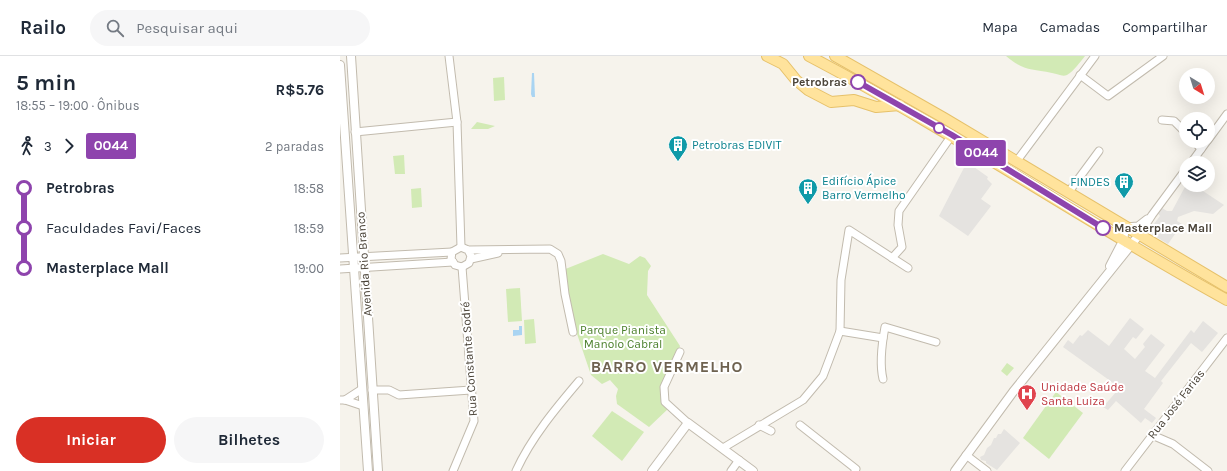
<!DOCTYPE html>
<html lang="pt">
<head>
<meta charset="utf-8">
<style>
	:root { --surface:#fff; --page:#f6f6f7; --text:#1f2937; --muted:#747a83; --line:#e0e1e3; --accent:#d93025 }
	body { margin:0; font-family:Karla,sans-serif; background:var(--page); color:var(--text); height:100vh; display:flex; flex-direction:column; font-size:15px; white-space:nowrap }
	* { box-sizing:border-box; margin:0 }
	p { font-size:13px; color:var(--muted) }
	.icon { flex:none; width:22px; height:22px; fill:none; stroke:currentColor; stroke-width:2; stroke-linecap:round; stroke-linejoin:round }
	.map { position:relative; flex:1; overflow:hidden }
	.sheet { display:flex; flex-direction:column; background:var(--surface); width:340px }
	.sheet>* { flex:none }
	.badge { padding:0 8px; border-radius:3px; font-size:14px; line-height:26px }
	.needle { width:26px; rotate:142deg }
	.controls { position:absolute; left:839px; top:12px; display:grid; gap:8px }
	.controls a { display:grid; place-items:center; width:36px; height:36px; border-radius:50%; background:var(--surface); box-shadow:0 4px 16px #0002; font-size:20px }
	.map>.badge { position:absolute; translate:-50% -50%; box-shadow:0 0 0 2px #fff }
	.legs { display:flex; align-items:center; gap:6px; height:44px; padding:0 16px; font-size:13px }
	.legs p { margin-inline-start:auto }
	.summary { display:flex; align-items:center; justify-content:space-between; height:68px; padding:0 16px }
	h1 { font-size:22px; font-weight:700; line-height:30px }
	.primary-button { display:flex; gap:8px; margin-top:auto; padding:8px 16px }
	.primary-button a { flex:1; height:46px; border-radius:24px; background:var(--accent); color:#fff; font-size:16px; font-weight:700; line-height:46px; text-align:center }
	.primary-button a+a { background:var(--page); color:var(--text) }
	ul { padding:0 16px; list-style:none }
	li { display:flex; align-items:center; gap:14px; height:40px; font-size:15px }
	li i { display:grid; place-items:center; width:6px; height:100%; margin:0 5px; background:currentColor }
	li i::after { content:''; width:10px; height:10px; margin:-5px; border:3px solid; border-radius:50%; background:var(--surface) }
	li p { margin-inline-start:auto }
	li:first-child i { background:linear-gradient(#0000 50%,currentColor 0) }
	li:last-child i { background:linear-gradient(currentColor 50%,#0000 0) }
	header { display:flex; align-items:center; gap:24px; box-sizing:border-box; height:56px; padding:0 20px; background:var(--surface); border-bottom:1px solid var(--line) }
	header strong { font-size:19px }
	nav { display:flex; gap:22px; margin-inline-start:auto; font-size:14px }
	.search { width:280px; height:36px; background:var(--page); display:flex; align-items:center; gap:10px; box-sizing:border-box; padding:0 14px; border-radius:22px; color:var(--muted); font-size:15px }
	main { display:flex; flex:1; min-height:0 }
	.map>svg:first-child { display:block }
</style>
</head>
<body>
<header>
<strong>Railo</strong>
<div class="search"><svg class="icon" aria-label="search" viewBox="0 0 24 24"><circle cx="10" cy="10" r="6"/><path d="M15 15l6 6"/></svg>Pesquisar aqui</div>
<nav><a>Mapa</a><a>Camadas</a><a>Compartilhar</a></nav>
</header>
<main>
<section class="sheet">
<div class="summary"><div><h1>5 min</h1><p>18:55 – 19:00 · Ônibus</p></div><b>R$5.76</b></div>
<div class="legs"><svg class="icon" aria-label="walk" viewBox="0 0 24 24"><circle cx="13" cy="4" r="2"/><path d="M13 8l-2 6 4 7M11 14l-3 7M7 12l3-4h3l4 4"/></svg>3<svg class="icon" aria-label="forward" viewBox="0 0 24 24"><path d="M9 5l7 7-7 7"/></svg><b class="badge" style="background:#8e44ad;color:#fff">0044</b><p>2 paradas</p></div>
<ul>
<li><i style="color:#8e44ad"></i><b>Petrobras</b><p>18:58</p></li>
<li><i style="color:#8e44ad"></i><span>Faculdades Favi/Faces</span><p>18:59</p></li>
<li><i style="color:#8e44ad"></i><b>Masterplace Mall</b><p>19:00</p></li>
</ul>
<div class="primary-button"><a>Iniciar</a><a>Bilhetes</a></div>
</section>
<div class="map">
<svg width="887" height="415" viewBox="0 0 887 415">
	<rect width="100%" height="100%" fill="#f6f3ec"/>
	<g fill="#d2eab5">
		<path d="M 666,0 L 745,0 C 740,6 734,15 727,19 C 722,21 718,18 712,17 C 691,12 685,16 666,0 Z"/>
		<path d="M 164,21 L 165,44 L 154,45 L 153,22 Z"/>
		<path d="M 137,66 L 155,70 L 148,73 L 131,73 Z"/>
		<path d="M 64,99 L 65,118 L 55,118 L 53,100 Z"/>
		<path d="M 81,132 L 82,151 L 72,152 L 71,133 Z"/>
		<path d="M 263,198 L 289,208 L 300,200 L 305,202 L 311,210 L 308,215 L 307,239 L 340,290 L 325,338 L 330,351 L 309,371 L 277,348 L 276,340 L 278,333 L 270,324 L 262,328 L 251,319 L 236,275 L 223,214 Z"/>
		<path d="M 180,232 L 182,265 L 168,266 L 166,233 Z"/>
		<path d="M 194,263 L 196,287 L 185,288 L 184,264 Z"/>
		<path d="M 667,307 L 674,312 L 667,320 L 661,315 Z"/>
		<path d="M 716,336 L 743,357 L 709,403 L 683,382 Z"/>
		<path d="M 272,355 L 304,376 L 282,405 L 252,380 Z"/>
	</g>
	<g fill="#e5e3e0">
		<path d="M 627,106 L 648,121 L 647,123 L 652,128 L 641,143 L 651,150 L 628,180 L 599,160 Z"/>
		<path d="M 846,129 L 854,129 L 884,149 L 873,158 L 854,155 L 838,161 L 837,165 L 842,168 L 828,188 L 808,176 L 820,160 L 817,156 L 822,152 L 827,155 L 832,155 Z"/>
		<path d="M 790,262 L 804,273 L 796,283 L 793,281 L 784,293 L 795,303 L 805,291 L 803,288 L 811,278 L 825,289 L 805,315 L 815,322 L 851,274 L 854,277 L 863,265 L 878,277 L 862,296 L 851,287 L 821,325 L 823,327 L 804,353 L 816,362 L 812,367 L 805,362 L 801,367 L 776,345 L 768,354 L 763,351 L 777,335 L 776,329 L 723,291 L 728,284 L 733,288 L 740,279 L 742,280 L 748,274 L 769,290 Z"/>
		<path d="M 664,373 L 680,387 L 657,414 L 646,407 L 646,405 L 641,404 L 640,401 L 644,399 L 647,392 L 651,389 L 654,382 L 656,382 L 658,378 L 661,378 Z"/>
	</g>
	<g fill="#a9d4f2">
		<path d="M 192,17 L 194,17 L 195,41 L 192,41 L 191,38 Z"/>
		<path d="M 179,270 L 182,270 L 182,279 L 173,280 L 173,274 L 179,274 Z"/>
	</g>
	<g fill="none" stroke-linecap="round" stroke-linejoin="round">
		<g stroke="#c2bbae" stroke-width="9">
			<g id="minor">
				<path d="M 109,0 L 117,66 L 121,191"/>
				<path d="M 740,19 L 768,40 L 823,0"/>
				<path d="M 822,64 L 834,65 L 846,77"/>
				<path d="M 15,76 L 117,66"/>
				<path d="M 868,84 L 887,58"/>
				<path d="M 854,85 L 861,93"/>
				<path d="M 676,106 L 755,0"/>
				<path d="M 851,107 L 867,85"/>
				<path d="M 728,137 L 759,95"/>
				<path d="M 786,171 L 798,170 L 807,163"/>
				<path d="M 799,179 L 812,159 L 846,113"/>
				<path d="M 128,194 L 131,200 L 129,207 L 122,211 L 115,209 L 111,203 L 112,196 L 121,191 L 128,194 L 210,193 L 218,198 L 221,205 L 225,238 L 233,276"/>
				<path d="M 0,202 L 112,196"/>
				<path d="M 552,202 L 562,191 L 558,169 L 559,155 L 612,79"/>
				<path d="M 131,203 L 158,197"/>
				<path d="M 0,213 L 113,206"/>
				<path d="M 500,275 L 543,282"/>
				<path d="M 340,296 L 324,331 L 325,346 L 348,367"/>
				<path d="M 543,323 C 539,306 542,287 545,271 L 596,286"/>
				<path d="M 32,334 L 49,334 L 59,339 L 131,334"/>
				<path d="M 0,344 L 5,344 L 23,350"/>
				<path d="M 5,344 L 22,333"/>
				<path d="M 419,369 L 431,375"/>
				<path d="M 460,369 L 516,413 L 515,415"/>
				<path d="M 812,379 L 833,388 L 868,415"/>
				<path d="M 383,392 L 463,344 L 483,320 L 500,275 L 501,224 L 509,174 L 568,212"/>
				<path d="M 626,399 L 647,415"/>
				<path d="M 113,415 L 134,365 L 122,211"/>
				<path d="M 176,415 C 191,382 216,352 239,325"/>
				<path d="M 391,415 L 399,404"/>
				<path d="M 785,415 L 887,282"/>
			</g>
		</g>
		<g stroke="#c2bbae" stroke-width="10">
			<g id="tertiary">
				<path d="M 11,0 L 38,415"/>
				<path d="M 0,9 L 28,415"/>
				<path d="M 770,210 L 783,185 L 785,171"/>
				<path d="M 312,415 L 348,367 L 413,415"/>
				<path d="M 615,415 L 673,336 L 799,179"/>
			</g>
		</g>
		<g stroke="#e6c16a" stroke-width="12">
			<g id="primary">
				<path d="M 427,0 L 443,8 L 456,24 L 468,34 L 491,46 L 514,44 L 536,51 L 560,49"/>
				<path d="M 469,0 C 612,75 745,166 887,244"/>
				<path d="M 495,0 L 604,62 L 887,231"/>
			</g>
		</g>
		<use href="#minor" stroke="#fff" stroke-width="7"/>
		<use href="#tertiary" stroke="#fff" stroke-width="8"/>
		<use href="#primary" stroke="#ffe39c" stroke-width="10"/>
	</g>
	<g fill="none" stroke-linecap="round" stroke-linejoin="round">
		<g stroke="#fff" stroke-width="9">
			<path id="line-1" d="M 518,26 L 612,79 L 763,172"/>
		</g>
		<use href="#line-1" stroke="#8e44ad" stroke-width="6"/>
	</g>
	<defs>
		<g id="building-pin" transform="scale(1)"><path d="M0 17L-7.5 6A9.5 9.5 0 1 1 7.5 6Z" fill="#0f9aa8" stroke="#fff"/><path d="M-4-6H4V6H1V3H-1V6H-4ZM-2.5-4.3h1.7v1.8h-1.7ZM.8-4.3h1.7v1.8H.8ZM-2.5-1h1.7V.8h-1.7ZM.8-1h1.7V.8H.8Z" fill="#fff"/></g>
		<g id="hospital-pin" transform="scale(1)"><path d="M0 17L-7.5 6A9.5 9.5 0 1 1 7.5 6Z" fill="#e0444e" stroke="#fff"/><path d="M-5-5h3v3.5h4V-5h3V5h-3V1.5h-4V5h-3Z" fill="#fff"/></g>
	</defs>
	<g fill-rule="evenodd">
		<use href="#building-pin" x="338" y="89"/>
		<use href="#building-pin" x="784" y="126"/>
		<use href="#building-pin" x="468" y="132"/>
		<use href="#hospital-pin" x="687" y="338"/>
	</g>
	<g fill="#fff" stroke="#8e44ad" stroke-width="2">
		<circle cx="518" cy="26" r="7"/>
		<circle cx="599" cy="72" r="5"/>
		<circle cx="763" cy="172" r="7"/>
	</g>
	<g text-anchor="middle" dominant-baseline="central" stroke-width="4" stroke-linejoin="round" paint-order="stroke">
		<g font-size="12" font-weight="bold" fill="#4b4439" stroke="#fff" text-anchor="end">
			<text x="507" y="26">Petrobras</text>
			<text x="774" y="172" text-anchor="start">Masterplace Mall</text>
		</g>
		<g font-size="12" fill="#0d838f" stroke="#fff" text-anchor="start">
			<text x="352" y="89">Petrobras EDIVIT</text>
			<text x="482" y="125">Edifício Ápice<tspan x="482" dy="14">Barro Vermelho</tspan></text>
			<text x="770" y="126" text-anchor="end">FINDES</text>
		</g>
		<g font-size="12" fill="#4b4439" stroke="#fff">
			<text transform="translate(24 208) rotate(-94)">Avenida Rio Branco</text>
			<text transform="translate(129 303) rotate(-94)">Rua Constante Sodré</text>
			<text transform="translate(836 348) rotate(-52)">Rua José Farias</text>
		</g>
		<g font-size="12" fill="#4a7f2a" stroke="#fff">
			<text x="283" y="274">Parque Pianista<tspan x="283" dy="14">Manolo Cabral</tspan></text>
		</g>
		<g font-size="12" fill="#be3a42" stroke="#fff" text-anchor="start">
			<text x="701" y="331">Unidade Saúde<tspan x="701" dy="14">Santa Luiza</tspan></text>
		</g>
		<g font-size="16" font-weight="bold" letter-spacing="1" fill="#6e6250" stroke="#fff">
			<text x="327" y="310">BARRO VERMELHO</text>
		</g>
	</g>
</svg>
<div class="controls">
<a><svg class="needle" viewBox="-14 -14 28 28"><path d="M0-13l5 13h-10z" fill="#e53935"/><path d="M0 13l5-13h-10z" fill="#747a83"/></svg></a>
<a><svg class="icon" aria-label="locate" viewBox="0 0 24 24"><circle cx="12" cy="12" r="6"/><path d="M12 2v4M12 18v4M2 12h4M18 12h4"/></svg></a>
<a><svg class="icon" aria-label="layers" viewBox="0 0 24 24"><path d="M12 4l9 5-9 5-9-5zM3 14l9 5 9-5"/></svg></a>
</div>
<b class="badge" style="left:641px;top:97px;background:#8e44ad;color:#fff">0044</b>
</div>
</main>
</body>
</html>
